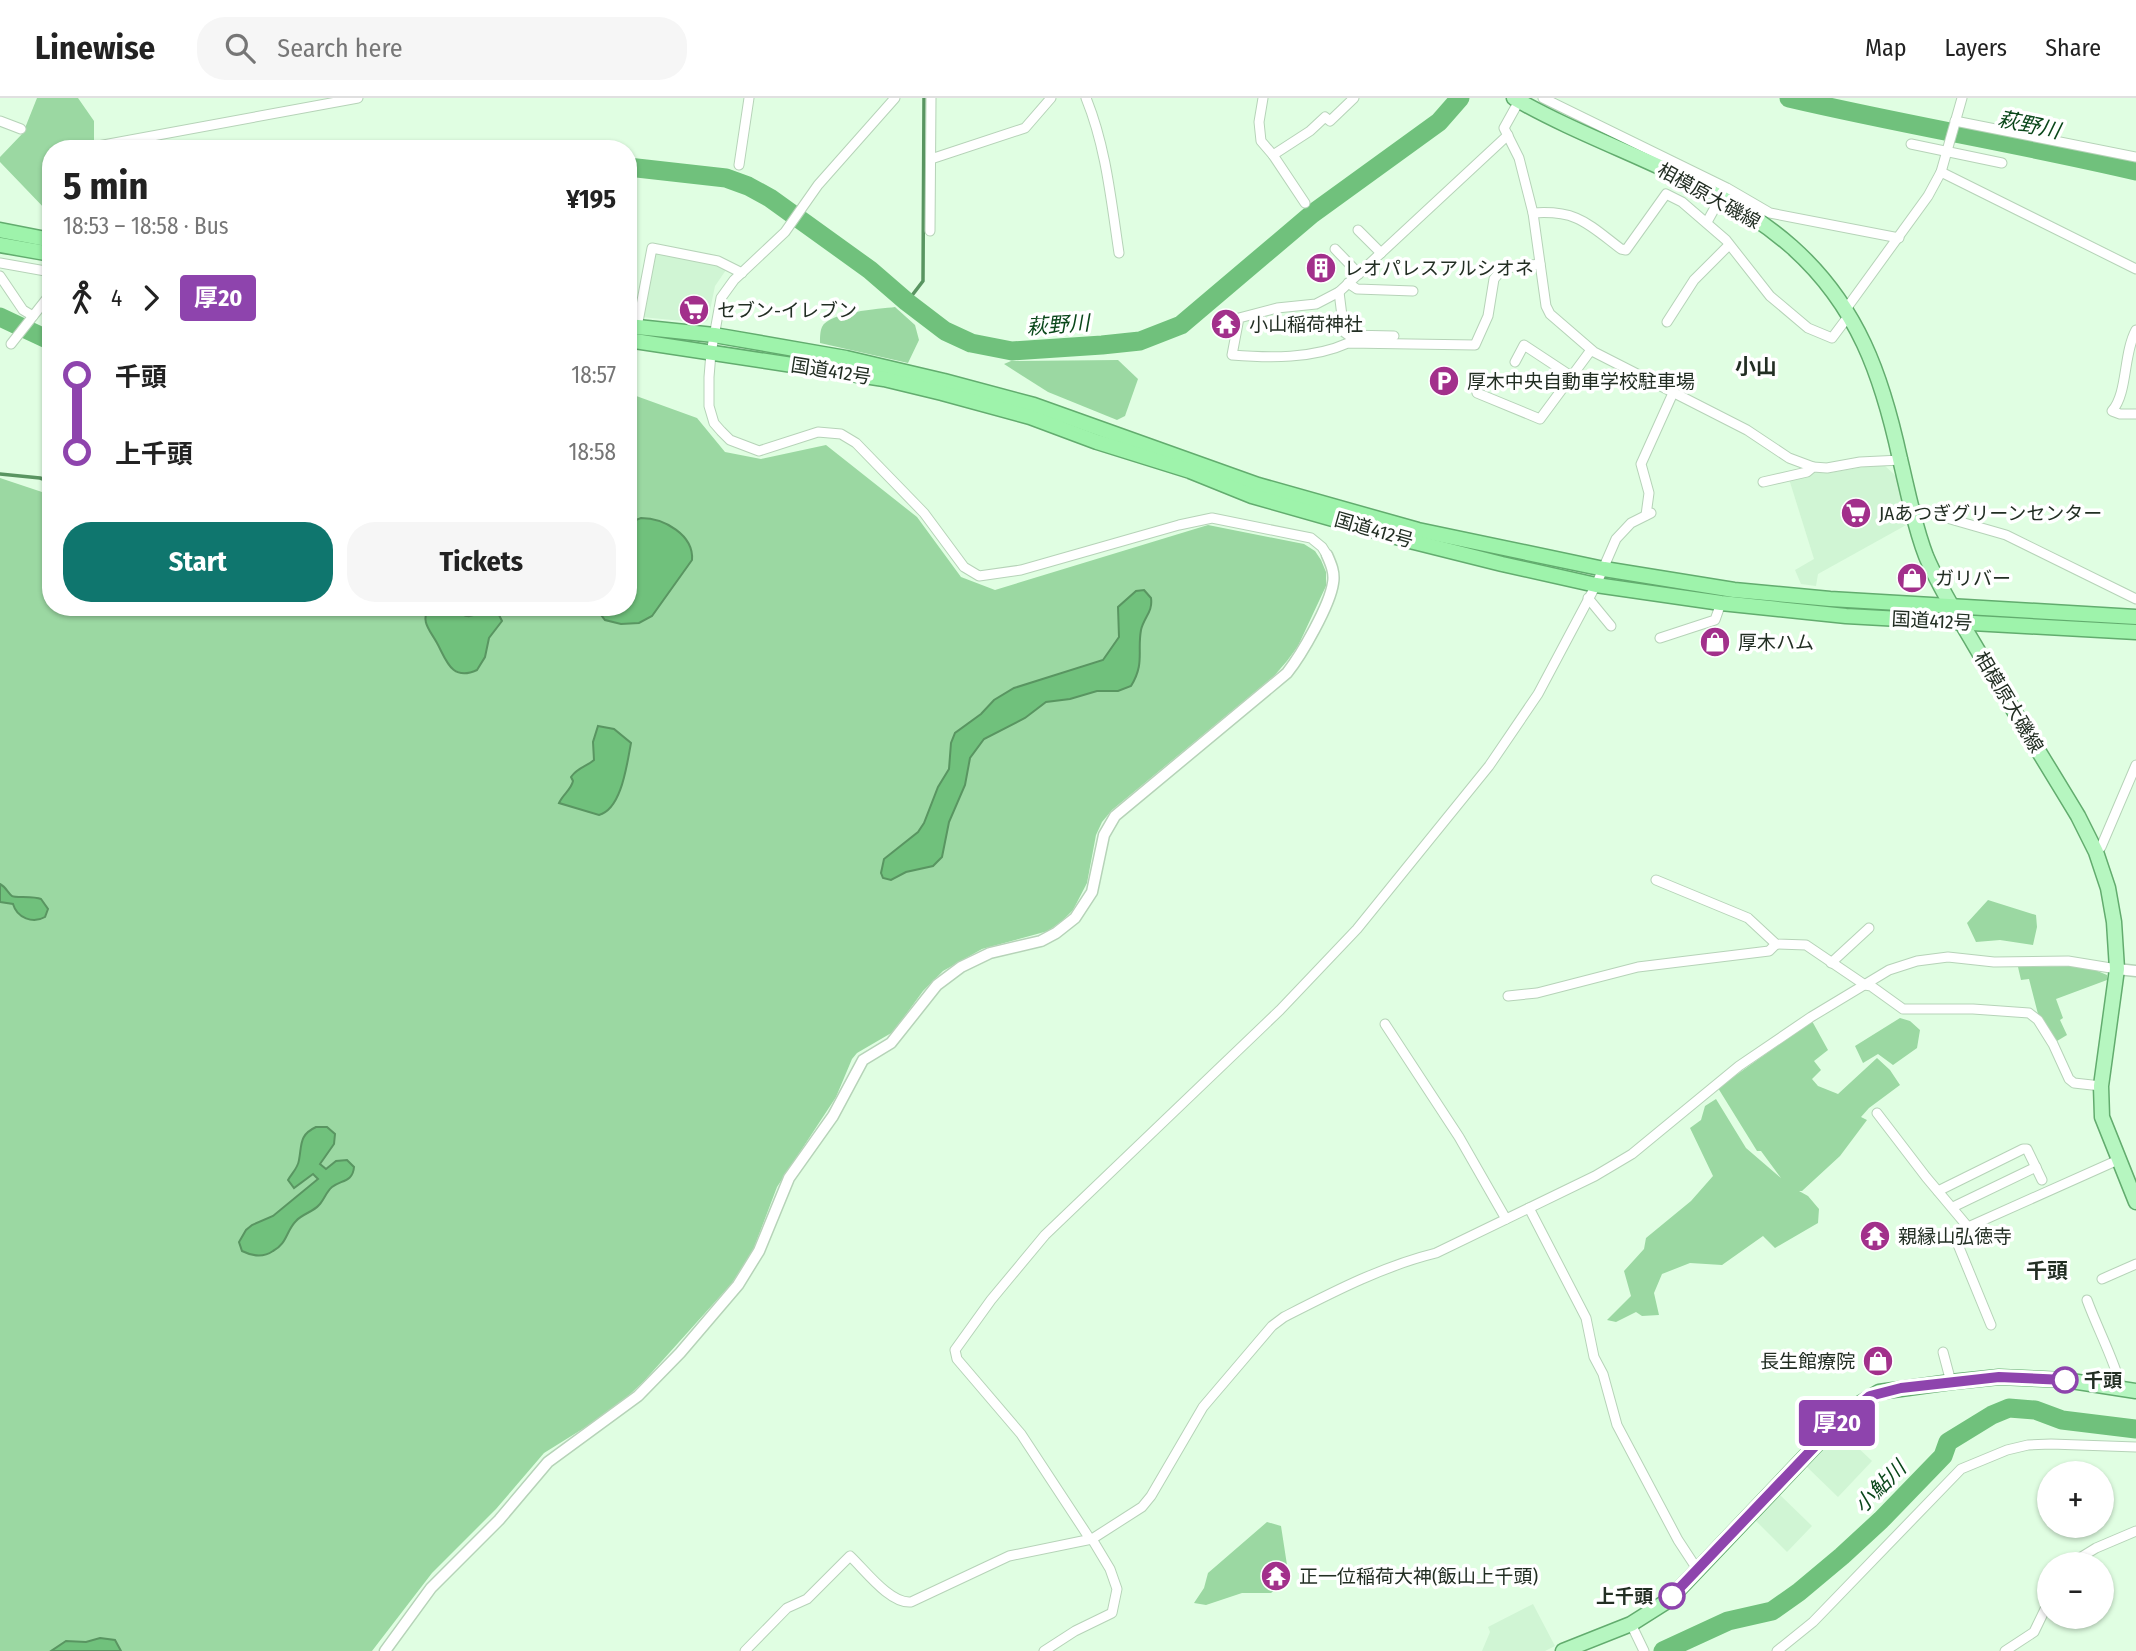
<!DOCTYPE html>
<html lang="en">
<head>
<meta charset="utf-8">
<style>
	:root { --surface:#fff; --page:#f6f6f6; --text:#222; --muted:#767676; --line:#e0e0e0; --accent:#0f766e }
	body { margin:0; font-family:"Fira Sans Condensed","Noto Sans JP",sans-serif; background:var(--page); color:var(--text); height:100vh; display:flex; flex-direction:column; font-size:26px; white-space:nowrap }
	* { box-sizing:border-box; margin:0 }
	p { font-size:23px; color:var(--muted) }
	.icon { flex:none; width:38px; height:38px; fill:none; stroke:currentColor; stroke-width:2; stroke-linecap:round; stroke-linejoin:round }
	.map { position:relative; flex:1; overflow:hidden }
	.side { position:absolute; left:42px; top:42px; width:595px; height:476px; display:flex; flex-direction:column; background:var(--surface); border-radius:28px; box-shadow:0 2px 5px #0004 }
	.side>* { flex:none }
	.badge { padding:0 14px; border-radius:5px; font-size:24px; line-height:46px }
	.controls { position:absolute; left:2037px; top:1363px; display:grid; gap:14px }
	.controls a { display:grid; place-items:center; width:77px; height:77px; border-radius:50%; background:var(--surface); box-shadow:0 2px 5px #0004; font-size:35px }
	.map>.badge { position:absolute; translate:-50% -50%; box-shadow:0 0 0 4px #fff }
	.legs { display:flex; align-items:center; gap:10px; height:77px; padding:0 21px; font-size:23px }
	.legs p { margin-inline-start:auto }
	.summary { display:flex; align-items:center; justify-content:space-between; height:119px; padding:0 21px }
	h1 { font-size:38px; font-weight:700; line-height:52px }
	.action { display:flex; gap:14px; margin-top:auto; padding:14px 21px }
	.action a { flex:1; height:80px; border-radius:28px; background:var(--accent); color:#fff; font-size:28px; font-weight:700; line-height:80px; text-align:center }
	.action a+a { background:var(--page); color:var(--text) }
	ul { padding:0 21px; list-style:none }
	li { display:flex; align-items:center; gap:24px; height:77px; font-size:26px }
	li i { display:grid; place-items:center; width:10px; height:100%; margin:0 9px; background:currentColor }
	li i::after { content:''; width:18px; height:18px; margin:-9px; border:5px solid; border-radius:50%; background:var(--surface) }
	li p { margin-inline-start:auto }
	li:first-child i { background:linear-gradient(#0000 50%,currentColor 0) }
	li:last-child i { background:linear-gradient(currentColor 50%,#0000 0) }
	header { display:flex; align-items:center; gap:42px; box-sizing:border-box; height:98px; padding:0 35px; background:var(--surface); border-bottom:2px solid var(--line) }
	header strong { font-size:33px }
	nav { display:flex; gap:38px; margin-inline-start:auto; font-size:24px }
	.search { width:490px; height:63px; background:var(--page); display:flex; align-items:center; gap:18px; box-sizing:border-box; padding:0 24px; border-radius:28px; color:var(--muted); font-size:26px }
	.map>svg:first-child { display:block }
</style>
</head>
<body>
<header>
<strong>Linewise</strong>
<div class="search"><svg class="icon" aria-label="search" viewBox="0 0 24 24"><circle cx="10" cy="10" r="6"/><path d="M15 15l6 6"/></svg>Search here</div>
<nav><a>Map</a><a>Layers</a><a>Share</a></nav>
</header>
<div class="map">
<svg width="2136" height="1553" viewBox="0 0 2136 1553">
	<rect width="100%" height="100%" fill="#e0fee2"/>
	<g fill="#d0f5d4">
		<path d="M 654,155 L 728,169 L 715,188 L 708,222 L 703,225 L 641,219 Z"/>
		<path d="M 1876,367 L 1885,368 L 1896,378 L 1908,426 L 1818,476 L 1816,488 L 1801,486 L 1795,472 L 1814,461 L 1789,381 L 1818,374 L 1829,375 Z"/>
		<path d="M 1839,1332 L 1872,1363 L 1838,1399 L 1806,1368 Z"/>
		<path d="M 1779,1396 L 1812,1428 L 1787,1454 L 1754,1421 Z"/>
		<path d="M 1533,1506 L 1555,1548 L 1545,1553 L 1482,1553 L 1490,1534 L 1488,1529 Z"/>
	</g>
	<g fill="#9bd8a2">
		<path d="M 37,0 L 78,0 L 94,23 L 94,51 L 51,51 L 51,132 L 43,130 L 48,114 L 0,64 L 0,59 L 23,35 Z"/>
		<path d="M 895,209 L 915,227 L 919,242 L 908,265 L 820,245 C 820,240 820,233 822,229 C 829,214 879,211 895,209 Z"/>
		<path d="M 1118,262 L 1138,281 L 1125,318 L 1117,322 L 1048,294 L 1004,266 L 1011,263 Z"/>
		<path d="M 628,295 L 697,320 L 725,354 L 761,361 L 826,347 L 917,419 L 961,479 L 995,492 L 1208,427 L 1304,446 L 1315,453 L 1321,462 L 1326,474 L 1326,488 L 1298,548 L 1287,563 L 1274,578 L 1112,712 L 1102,724 L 1096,737 L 1087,785 L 1073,812 L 1062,823 L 1048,833 L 982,851 L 943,873 L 923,893 L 893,934 L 857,955 L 852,961 L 836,999 L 777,1089 L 753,1152 L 732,1185 L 644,1283 L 625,1301 L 597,1322 L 544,1355 L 496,1411 L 432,1475 L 372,1553 L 0,1553 L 0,380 L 51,397 L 51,509 L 628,509 Z"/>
		<path d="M 1988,802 L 2036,817 L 2037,829 L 2033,847 L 2000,842 L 1976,844 L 1967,825 Z"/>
		<path d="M 2069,868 L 2095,872 L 2107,877 L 2107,882 L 2056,901 L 2063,920 L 2060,922 L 2067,937 L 2057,943 L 2039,920 L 2029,881 L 2021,882 L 2018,869 Z"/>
		<path d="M 1900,920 L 1910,923 L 1920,932 L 1917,950 L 1893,967 L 1878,956 L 1863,965 L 1855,948 Z"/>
		<path d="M 1812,923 L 1828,952 L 1814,963 L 1821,972 L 1812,981 L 1818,988 L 1838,996 L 1877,960 L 1890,972 L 1900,987 L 1869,1010 L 1861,1019 L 1867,1022 L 1840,1058 L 1802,1093 L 1799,1093 L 1808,1098 L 1819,1111 L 1818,1125 L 1775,1150 L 1763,1138 L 1722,1167 L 1690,1165 L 1662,1176 L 1654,1195 L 1659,1217 L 1642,1218 L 1636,1214 L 1616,1224 L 1607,1222 L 1631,1198 L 1624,1173 L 1644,1151 L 1646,1140 L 1691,1103 L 1713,1078 L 1690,1030 L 1701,1022 L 1705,1008 L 1716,1001 L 1746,1050 L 1781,1080 L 1761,1053 L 1757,1053 L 1718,990 Z"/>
		<path d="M 1267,1424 L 1281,1428 L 1287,1467 L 1287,1482 L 1271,1495 L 1242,1495 L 1206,1507 L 1194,1505 L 1204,1490 L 1208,1475 Z"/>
	</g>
	<g fill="#70c17c" stroke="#599561" stroke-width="2">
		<path d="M 641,420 C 664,420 694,437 692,462 L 652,518 L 639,525 L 621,526 L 605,522 L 595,509 L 628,509 L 628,425 Z"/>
		<path d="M 1144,492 L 1151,500 C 1153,514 1144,519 1141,532 C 1137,554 1145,565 1131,588 L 1118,593 L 1097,593 L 1070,601 L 1046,604 L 1025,620 L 984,641 L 970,660 L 965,687 L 949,724 L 942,759 L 933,768 L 906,774 L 891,782 L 883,780 L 881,775 L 884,761 L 918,734 L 924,725 L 938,689 L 949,671 L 951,645 L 955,635 L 981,616 L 994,602 L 1014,590 L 1103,562 L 1119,539 L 1118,509 L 1136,493 Z"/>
		<path d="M 429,509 L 454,509 C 466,523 473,519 487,510 L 497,513 L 502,523 L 489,540 L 485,559 L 477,572 C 451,584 446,561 437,545 C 430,532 420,524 429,509 Z"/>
		<path d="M 598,628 L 614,631 L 631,645 C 627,665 622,711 599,717 L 559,705 C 563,696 571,692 573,683 L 571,679 C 578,669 586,669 594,662 L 593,644 Z"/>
		<path d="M 0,786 C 6,789 8,795 12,798 C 14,800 34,798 41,801 L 48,811 L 45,819 C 33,826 17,820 13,806 L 0,804 Z"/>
		<path d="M 316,1029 L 327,1029 L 335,1036 L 334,1046 L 320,1066 L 326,1071 L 336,1063 L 347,1062 L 354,1069 C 353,1084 341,1082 332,1089 C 326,1094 324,1102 319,1107 C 313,1114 302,1116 296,1123 C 286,1133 287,1146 273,1153 C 263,1160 252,1158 242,1153 L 239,1144 L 246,1132 L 252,1127 L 273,1118 L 318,1081 L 313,1076 L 294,1090 L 288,1082 C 292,1075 298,1070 299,1062 C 302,1046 299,1037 316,1029 Z"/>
		<path d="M 100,1540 L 115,1542 L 121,1553 L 51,1553 L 66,1543 L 86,1544 Z"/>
	</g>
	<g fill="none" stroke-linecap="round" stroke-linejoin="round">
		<g stroke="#599561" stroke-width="3.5">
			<path d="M 907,204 L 923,183 L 924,0"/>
			<path d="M 0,376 L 40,380 L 51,384"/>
		</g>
		<g stroke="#70c17c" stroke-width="19">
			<path d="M 1789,0 C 1904,27 2021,46 2136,73"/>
			<path d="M 628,69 L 726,80 L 748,88 L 770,100 L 870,172 L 907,204 L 945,233 L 971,245 L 1012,253 L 1102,247 L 1140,243 L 1181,227 L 1312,116 L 1439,24 L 1460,0"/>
			<path d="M 0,219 L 51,243"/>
			<path d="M 1663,1553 L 1728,1523 L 1772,1513 L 1799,1494 L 1842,1458 L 1881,1422 L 1943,1358 L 1948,1344 L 1992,1317 L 2009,1310 L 2035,1312 L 2062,1322 L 2136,1331"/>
		</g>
		<g stroke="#b6d3b8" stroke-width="11">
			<g id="minor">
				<path d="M 895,0 L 818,87 L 785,134 L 734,182 L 721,200 L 711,255 L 709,279 L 709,308 L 714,325 L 721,333 L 730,342 L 759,353 L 818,334 L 841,336 L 856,345 L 924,415 L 964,469 L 979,478 L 1021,472 L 1179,427 L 1212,420 L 1311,440 L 1322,449 L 1327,457"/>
				<path d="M 1086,0 C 1106,49 1111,102 1119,155"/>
				<path d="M 1263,0 L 1259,24 L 1261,43 L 1273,57 L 1305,105"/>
				<path d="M 1543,0 L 1727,90 L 1770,115 L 1899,140"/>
				<path d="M 1519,3 L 1504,30 L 1519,60 L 1533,115 L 1546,208 L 1550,216 L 1594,254 L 1747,332 L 1789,360 L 1813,369"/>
				<path d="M 0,23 L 21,31"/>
				<path d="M 1955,23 L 2136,59"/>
				<path d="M 1508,37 L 1339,194 L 1316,206 L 1277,210 L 1239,220 L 1232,257 C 1269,260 1313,261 1348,245 L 1475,247 L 1488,218 L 1494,181 L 1500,174 L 1512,169 L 1540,166"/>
				<path d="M 1911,46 L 2002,65"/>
				<path d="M 98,48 L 358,0"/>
				<path d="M 1273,57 L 1310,33 L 1325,19 L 1330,23 L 1354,0"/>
				<path d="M 931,61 L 1025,30 L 1051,0"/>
				<path d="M 739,67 L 749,0"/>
				<path d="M 1941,74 L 2136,171"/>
				<path d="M 1533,115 C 1577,112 1587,125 1621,151 L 1626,152 L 1666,96 L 1682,104 L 1726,142 L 1770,198 L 1808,230 L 1832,240 L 1850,216"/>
				<path d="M 1707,124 L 1723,95"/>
				<path d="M 1358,132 L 1381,155"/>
				<path d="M 930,133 L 931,0"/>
				<path d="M 1335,151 L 1359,176"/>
				<path d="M 0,165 L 51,174"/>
				<path d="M 0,178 L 23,212 L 33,218"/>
				<path d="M 1348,185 L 1357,191 L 1413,193"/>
				<path d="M 1339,194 L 1344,234 L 1348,237 L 1394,238"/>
				<path d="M 1846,211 L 1928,98 L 1941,74 L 1962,0"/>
				<path d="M 1667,224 L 1694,182 L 1729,147"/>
				<path d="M 637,229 L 652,150 L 718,163 L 742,175"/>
				<path d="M 2136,232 C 2123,256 2128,295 2112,313 L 2120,316 L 2136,316"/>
				<path d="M 11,246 L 48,199 L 51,192"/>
				<path d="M 1515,264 L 1524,247 L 1571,278"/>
				<path d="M 1477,295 L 1540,321 L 1591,252"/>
				<path d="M 1763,384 L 1807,374 L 1813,369 L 1827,370 L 1860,364 L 1901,362"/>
				<path d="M 1912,410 L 2006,437 L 2136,501"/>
				<path d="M 1646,417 L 1649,395 L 1641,366 L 1673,295"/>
				<path d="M 1588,500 L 1611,528"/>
				<path d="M 1660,540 L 1715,522 L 1721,505"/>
				<path d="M 2096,754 L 2101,749 L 2136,667"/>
				<path d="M 1656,782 L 1748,820 L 1776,846 L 1806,847 L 1865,887 L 1871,888 L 1903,911 L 1973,911 L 2029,915 L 2038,922 L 2053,946 L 2069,981 L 2074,985 L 2101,988"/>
				<path d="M 1831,865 L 1869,830"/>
				<path d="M 1508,898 L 1537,895 L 1638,869 L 1769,853 L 1776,846"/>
				<path d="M 1385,926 L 1459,1039 L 1506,1121"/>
				<path d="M 1877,1015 L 1926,1079 L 1968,1129 L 2118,1062"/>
				<path d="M 1938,1093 L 2023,1051 L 2027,1051 L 2042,1082"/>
				<path d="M 1953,1109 L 2036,1069"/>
				<path d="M 1529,1110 L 1586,1220 L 1594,1259 L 1603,1276 L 1617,1327 L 1678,1442 L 1697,1471"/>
				<path d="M 1968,1129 L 1954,1137 L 1991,1227"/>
				<path d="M 2102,1181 L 2136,1166"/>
				<path d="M 2087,1202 C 2098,1232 2114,1261 2122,1292"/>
				<path d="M 1943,1254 L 1951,1284"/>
				<path d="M 1090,1441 L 1021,1336 L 957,1261 L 955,1252 L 991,1202 L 1045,1137 L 1280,912 L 1357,831 L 1489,668 L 1538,596 L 1596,487 L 1616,441 L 1631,425 L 1651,415"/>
				<path d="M 2070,1466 L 2096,1450 L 2136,1433"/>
				<path d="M 1631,1526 L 1644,1553"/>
				<path d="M 745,1553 L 787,1510 L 807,1501 L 850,1458 C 865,1472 890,1506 911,1504 L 1009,1458 L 1092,1441 L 1142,1409 L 1151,1398 L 1203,1309 L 1272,1228 L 1284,1219 C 1333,1194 1383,1168 1436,1155 L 1595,1078 L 1632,1056 L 1739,968 L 1811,919 L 1889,872 L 1917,863 L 1948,859 L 1994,864 L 2068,863 L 2117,871"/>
				<path d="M 1044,1553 L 1075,1533 L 1112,1515 L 1117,1491 L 1110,1471 L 1092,1441"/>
				<path d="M 1777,1553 L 1813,1524 L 1961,1371 L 2007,1352 L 2028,1347 L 2051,1346 L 2136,1349"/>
				<path d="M 2005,1553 L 2034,1534 L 2049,1503"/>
			</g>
		</g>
		<g stroke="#b6d3b8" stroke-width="13">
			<g id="tertiary">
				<path d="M 2117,871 L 2136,873"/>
				<path d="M 385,1553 L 431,1490 L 499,1422 L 548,1364 L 638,1298 L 680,1255 L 738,1187 L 759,1153 L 789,1080 L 833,1018 L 863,962 L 891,945 L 937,887 L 961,869 L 990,855 L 1041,843 L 1056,835 L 1075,820 L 1092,794 L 1104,737 L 1115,718 L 1287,575 C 1302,556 1330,507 1333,485 C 1335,475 1331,466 1327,457"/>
			</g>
		</g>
		<g stroke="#62ac6e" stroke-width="17">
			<g id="primary">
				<path d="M 1514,0 C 1604,52 1713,79 1792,149 C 1858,208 1882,278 1900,361 C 1908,394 1914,427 1926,458 C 1939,489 1957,517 1974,546 C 2008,604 2043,660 2078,718 L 2096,754 L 2108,790 L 2114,824 L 2117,871 L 2101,988 L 2102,1019 L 2136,1104"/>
				<path d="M 1563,1553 L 1631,1526 L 1669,1502 L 1838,1324 L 1854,1309 L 1879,1294 L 1951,1284 L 1999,1279 L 2065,1282 L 2136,1293"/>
			</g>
		</g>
		<g stroke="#62ac6e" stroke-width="17">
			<g id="trunk">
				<path d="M 0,132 L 51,142"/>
				<path d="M 0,147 L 51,156"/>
				<path d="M 628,228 L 714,237 L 846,260 L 944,283 L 1034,307 L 1258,387 L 1418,432 L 1604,471 L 1734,492 L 1830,501 L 2136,519"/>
				<path d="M 628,242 L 884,281 L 942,295 L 1030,319 L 1097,344 L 1190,373 L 1252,398 L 1414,444 L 1502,466 L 1596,487 L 1721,505 L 1846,518 L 2136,534"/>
			</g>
		</g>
		<use href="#minor" stroke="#fff" stroke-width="9"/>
		<use href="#tertiary" stroke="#fff" stroke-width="10"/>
		<use href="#primary" stroke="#b6f6c0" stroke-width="14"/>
		<use href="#trunk" stroke="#9ef3ab" stroke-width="14"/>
	</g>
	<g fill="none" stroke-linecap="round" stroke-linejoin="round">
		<g stroke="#fff" stroke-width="16">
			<path id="line-1" d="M 1672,1498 L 1838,1324 L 1870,1298 L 1901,1290 L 1999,1279 L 2065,1282"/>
		</g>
		<use href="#line-1" stroke="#8e44ad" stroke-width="10"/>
	</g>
	<defs>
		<g id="building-disc" transform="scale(1.575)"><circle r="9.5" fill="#a2308b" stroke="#fff"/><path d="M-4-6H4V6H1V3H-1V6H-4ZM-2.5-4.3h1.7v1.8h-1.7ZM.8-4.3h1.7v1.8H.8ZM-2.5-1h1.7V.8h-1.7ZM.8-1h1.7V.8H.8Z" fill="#fff"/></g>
		<g id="supermarket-disc" transform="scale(1.575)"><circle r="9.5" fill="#a2308b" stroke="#fff"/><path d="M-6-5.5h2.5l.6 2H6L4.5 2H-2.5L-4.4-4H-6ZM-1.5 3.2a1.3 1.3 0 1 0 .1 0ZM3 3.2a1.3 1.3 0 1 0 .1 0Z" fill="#fff"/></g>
		<g id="temple-disc" transform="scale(1.575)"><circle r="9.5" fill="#a2308b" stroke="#fff"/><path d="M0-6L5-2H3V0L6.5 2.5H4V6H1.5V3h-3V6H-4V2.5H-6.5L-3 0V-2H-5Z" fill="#fff"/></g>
		<g id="parking-disc" transform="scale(1.575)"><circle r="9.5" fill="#a2308b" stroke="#fff"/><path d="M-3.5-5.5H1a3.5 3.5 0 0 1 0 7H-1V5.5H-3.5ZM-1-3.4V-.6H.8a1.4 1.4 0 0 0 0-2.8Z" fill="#fff"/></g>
		<g id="shop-disc" transform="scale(1.575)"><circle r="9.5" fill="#a2308b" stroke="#fff"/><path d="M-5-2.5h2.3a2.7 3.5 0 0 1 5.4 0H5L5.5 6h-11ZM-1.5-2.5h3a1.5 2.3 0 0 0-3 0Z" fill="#fff"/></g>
	</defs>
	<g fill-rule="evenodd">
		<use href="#building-disc" x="1321" y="170"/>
		<use href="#supermarket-disc" x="694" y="212"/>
		<use href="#temple-disc" x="1226" y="226"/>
		<use href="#parking-disc" x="1444" y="283"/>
		<use href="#supermarket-disc" x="1856" y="415"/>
		<use href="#shop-disc" x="1912" y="480"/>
		<use href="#shop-disc" x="1715" y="544"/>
		<use href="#temple-disc" x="1875" y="1138"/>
		<use href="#shop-disc" x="1878" y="1263"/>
		<use href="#temple-disc" x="1276" y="1478"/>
	</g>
	<g fill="#fff" stroke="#8e44ad" stroke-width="3.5">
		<circle cx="2065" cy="1282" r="12"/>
		<circle cx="1672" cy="1498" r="12"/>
	</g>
	<g text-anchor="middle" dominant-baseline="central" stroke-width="7" stroke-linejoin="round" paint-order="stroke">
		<g font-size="19" fill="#222e23" stroke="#fff">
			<text transform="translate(1709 98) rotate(29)">相模原大磯線</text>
			<text transform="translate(831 273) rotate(9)">国道412号</text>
			<text transform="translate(1374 432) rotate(16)">国道412号</text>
			<text transform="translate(1932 523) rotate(3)">国道412号</text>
			<text transform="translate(2009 604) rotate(59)">相模原大磯線</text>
		</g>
		<g font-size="19" fill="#222e23" stroke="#fff" text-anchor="start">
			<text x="1344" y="170">レオパレスアルシオネ</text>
			<text x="717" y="212">セブン-イレブン</text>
			<text x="1249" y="226">小山稲荷神社</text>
			<text x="1467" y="283">厚木中央自動車学校駐車場</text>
			<text x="1879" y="415">JAあつぎグリーンセンター</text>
			<text x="1935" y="480">ガリバー</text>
			<text x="1738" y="544">厚木ハム</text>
			<text x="1898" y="1138">親縁山弘徳寺</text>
			<text x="1855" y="1263" text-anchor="end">長生館療院</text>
			<text x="1299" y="1478">正一位稲荷大神(飯山上千頭)</text>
		</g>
		<g font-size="19" font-weight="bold" fill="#222e23" stroke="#fff" text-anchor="start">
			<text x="2084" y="1282">千頭</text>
			<text x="1653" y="1498" text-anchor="end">上千頭</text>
		</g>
		<g font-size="21" font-style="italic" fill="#0a471a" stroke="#fff">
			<text transform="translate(2029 27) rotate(12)">萩野川</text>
			<text transform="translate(1058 227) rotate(-4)">萩野川</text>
			<text transform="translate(1880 1389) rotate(-45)">小鮎川</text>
		</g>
		<g font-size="21" font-weight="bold" fill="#222e23" stroke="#fff">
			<text x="1756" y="269">小山</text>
			<text x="2047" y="1173">千頭</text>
		</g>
	</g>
</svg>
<div class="controls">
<a>+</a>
<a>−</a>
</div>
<b class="badge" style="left:1837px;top:1325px;background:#8e44ad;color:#fff">厚20</b>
<section class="side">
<div class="summary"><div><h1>5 min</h1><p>18:53 – 18:58 · Bus</p></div><b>¥195</b></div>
<div class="legs"><svg class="icon" aria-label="walk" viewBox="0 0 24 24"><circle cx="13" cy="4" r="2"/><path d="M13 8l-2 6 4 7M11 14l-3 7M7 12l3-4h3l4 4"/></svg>4<svg class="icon" aria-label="forward" viewBox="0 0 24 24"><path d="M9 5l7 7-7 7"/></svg><b class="badge" style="background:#8e44ad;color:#fff">厚20</b></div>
<ul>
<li><i style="color:#8e44ad"></i><b>千頭</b><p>18:57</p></li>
<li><i style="color:#8e44ad"></i><b>上千頭</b><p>18:58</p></li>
</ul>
<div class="action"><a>Start</a><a>Tickets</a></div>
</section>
</div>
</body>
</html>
